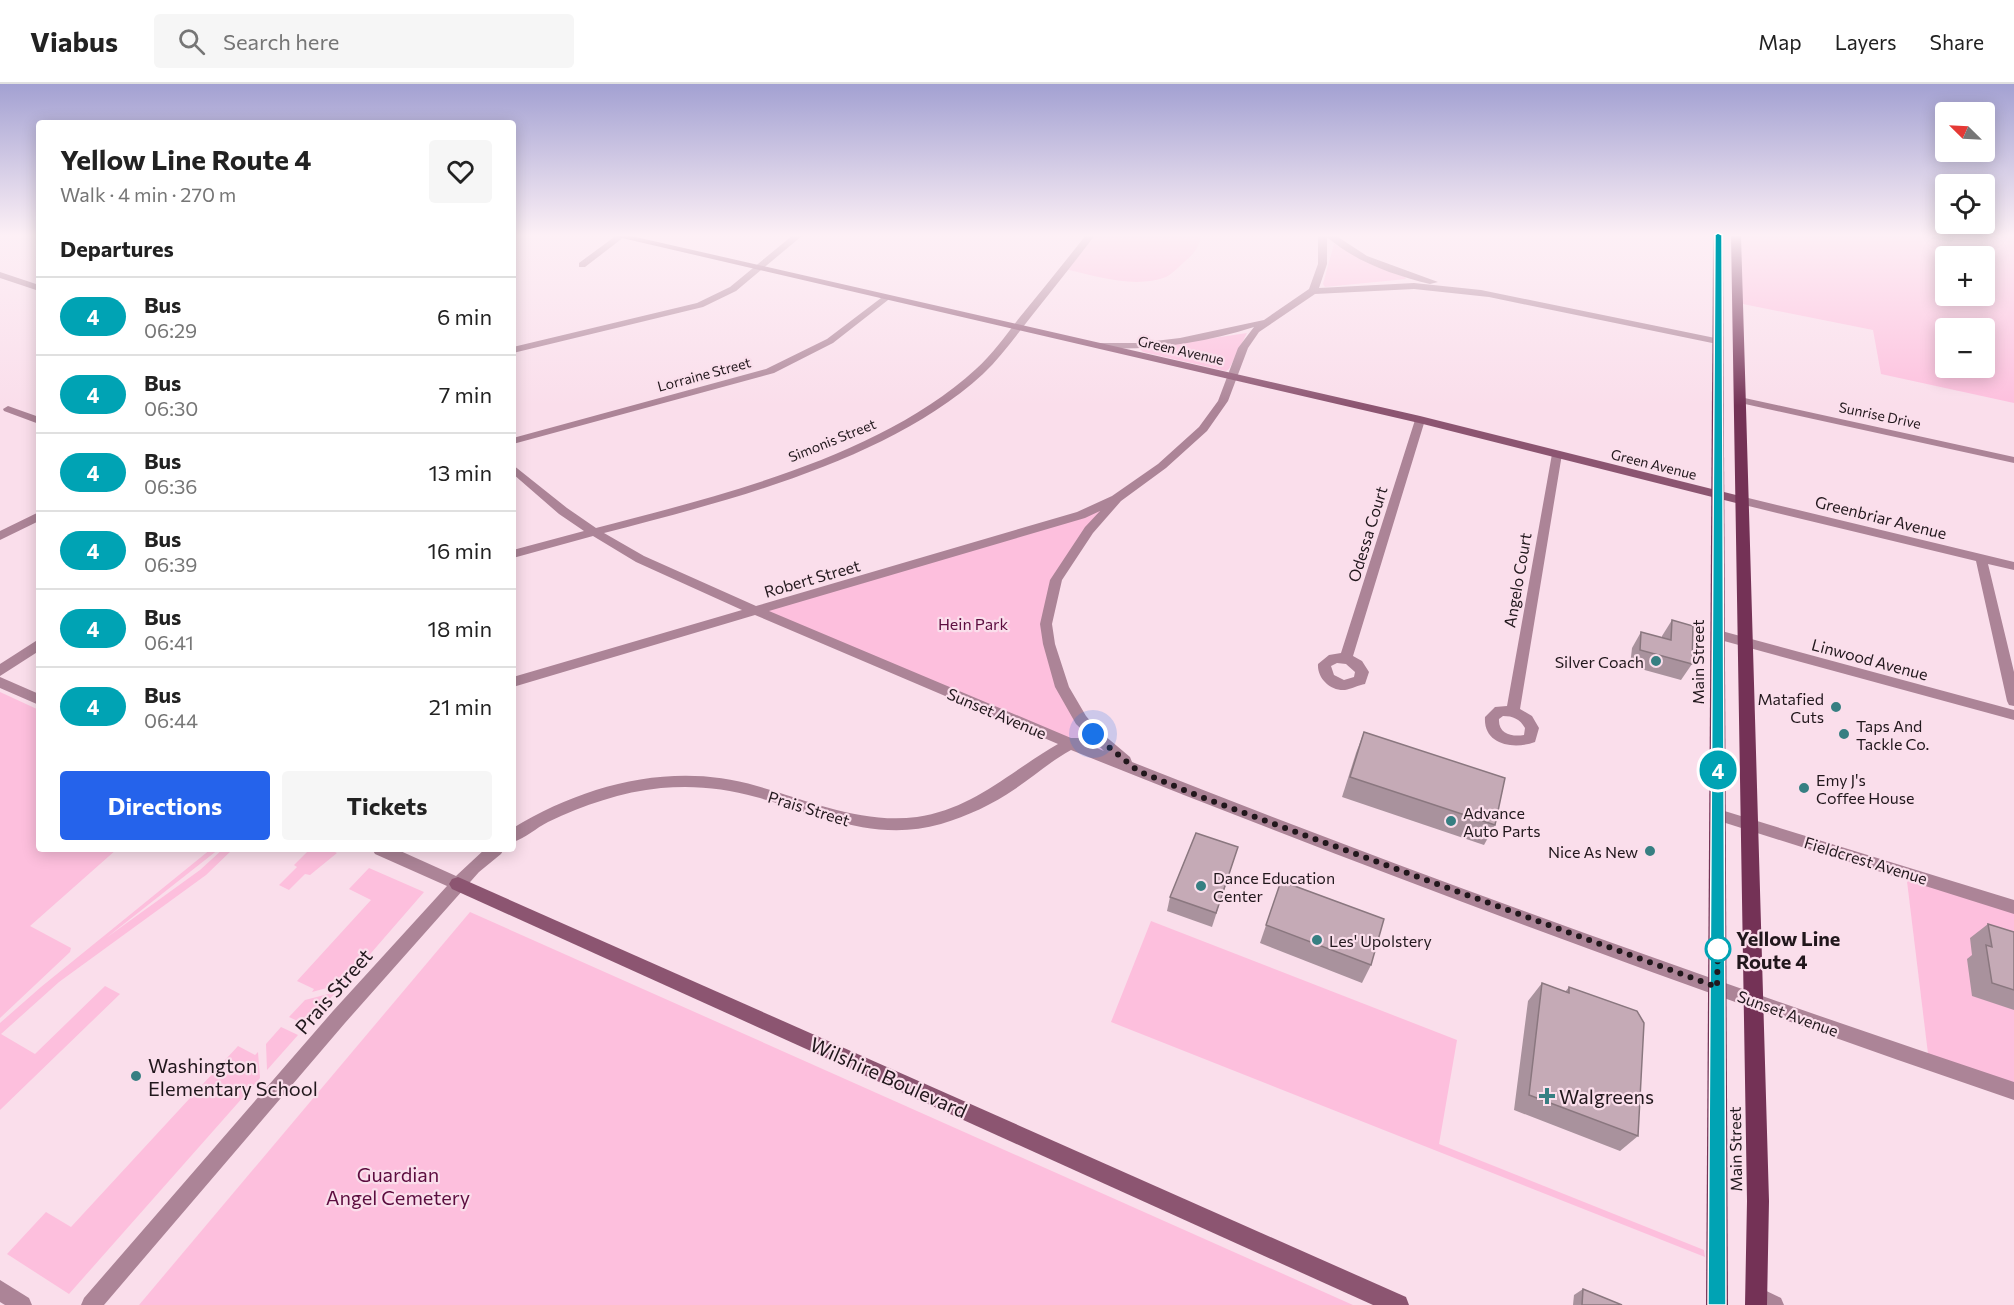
<!DOCTYPE html>
<html lang="en">
<head>
<meta charset="utf-8">
<style>
	:root { --surface:#fff; --page:#f6f6f6; --text:#222; --muted:#767676; --line:#e0e0e0; --accent:#2563eb }
	body { margin:0; font-family:Commissioner,sans-serif; background:var(--page); color:var(--text); height:100vh; display:flex; flex-direction:column; font-size:22px; white-space:nowrap }
	* { box-sizing:border-box; margin:0 }
	p { font-size:20px; color:var(--muted) }
	.icon { flex:none; width:33px; height:33px; fill:none; stroke:currentColor; stroke-width:2; stroke-linecap:round; stroke-linejoin:round }
	.map { position:relative; flex:1; overflow:hidden }
	.drawer { position:absolute; left:36px; top:36px; width:480px; height:732px; display:flex; flex-direction:column; background:var(--surface); border-radius:6px; box-shadow:0 3px 15px #0003 }
	.drawer>* { flex:none }
	.badge { padding:0 12px; border-radius:20px; font-size:21px; line-height:39px }
	.needle { width:39px; rotate:294deg }
	.fabs { position:absolute; left:1935px; top:18px; display:grid; gap:12px }
	.fabs a { display:grid; place-items:center; width:60px; height:60px; border-radius:6px; background:var(--surface); box-shadow:0 3px 15px #0003; font-size:30px }
	.you { position:absolute; width:30px; height:30px; margin:-15px; border:4px solid #fff; border-radius:50%; background:#1a73e8; box-shadow:0 0 0 9px #1a73e833 }
	.map>.badge { position:absolute; translate:-50% -50%; box-shadow:0 0 0 3px #fff }
	h2 { padding:0 24px; font-size:22px; line-height:54px }
	.round { display:grid; place-items:center; flex:none; width:63px; height:63px; border-radius:6px; background:var(--page) }
	.overview { display:flex; align-items:center; justify-content:space-between; height:102px; padding:0 24px }
	h1 { font-size:28px; font-weight:700; line-height:45px }
	.action { display:flex; gap:12px; margin-top:auto; padding:12px 24px }
	.action a { flex:1; height:69px; border-radius:6px; background:var(--accent); color:#fff; font-size:24px; font-weight:700; line-height:69px; text-align:center }
	.action a+a { background:var(--page); color:var(--text) }
	ul { padding:0; list-style:none }
	li { display:flex; align-items:center; gap:18px; height:78px; padding:0 24px; border-top:2px solid var(--line) }
	li div { flex:1 }
	li b { display:block; font-size:22px }
	li em { font-style:normal }
	li .badge { min-width:66px; font-weight:700; text-align:center }
	header { display:flex; align-items:center; gap:36px; box-sizing:border-box; height:84px; padding:0 30px; background:var(--surface); border-bottom:2px solid var(--line) }
	header strong { font-size:28px }
	nav { display:flex; gap:33px; margin-inline-start:auto; font-size:21px }
	.search { width:420px; height:54px; background:var(--page); display:flex; align-items:center; gap:15px; box-sizing:border-box; padding:0 21px; border-radius:6px; color:var(--muted); font-size:22px }
	.map>svg:first-child { display:block }
</style>
</head>
<body>
<header>
<strong>Viabus</strong>
<div class="search"><svg class="icon" aria-label="search" viewBox="0 0 24 24"><circle cx="10" cy="10" r="6"/><path d="M15 15l6 6"/></svg>Search here</div>
<nav><a>Map</a><a>Layers</a><a>Share</a></nav>
</header>
<div class="map">
<svg width="2014" height="1221" viewBox="0 0 2014 1221">
	<rect width="100%" height="100%" fill="#fadeeb"/>
	<g fill="#fdbfdd" fill-rule="evenodd">
		<path d="M 1091,151 L 1201,151 C 1200,163 1193,171 1184,178 C 1179,183 1172,190 1166,193 C 1135,205 1095,192 1065,185 Z"/>
		<path d="M 1736,151 L 2014,151 L 2014,319 L 1881,290 L 1873,246 L 1738,219 ZM 1946,172 L 1984,172 L 1984,212 L 1946,212 ZM 1946,244 L 1984,244 L 1984,284 L 1946,284 Z"/>
		<path d="M 1334,160 L 1368,178 L 1405,193 L 1406,195 L 1325,203 L 1323,200 Z"/>
		<path d="M 1247,249 L 1229,285 L 1226,287 L 1143,268 L 1140,265 Z"/>
		<path d="M 1117,414 L 1068,475 L 1046,540 L 1072,621 L 1138,687 L 756,527 L 1081,431 Z"/>
		<path d="M 0,608 L 39,626 L 39,765 L 117,765 L 30,842 L 71,864 L 70,868 L 0,934 Z"/>
		<path d="M 211,765 L 219,765 L 106,854 L 200,786 L 223,765 L 233,765 L 206,791 L 59,898 L 1,950 L 35,970 L 105,902 L 120,910 L 0,1026 L 0,939 L 41,903 Z"/>
		<path d="M 310,765 L 328,765 L 337,769 L 310,791 L 305,790 L 289,806 L 279,801 L 297,783 L 294,781 Z"/>
		<path d="M 369,784 L 424,808 L 345,899 L 312,908 L 314,905 L 297,897 L 371,816 L 349,805 Z"/>
		<path d="M 1906,789 L 2014,823 L 2014,1007 L 1929,978 Z"/>
		<path d="M 470,828 L 1353,1221 L 139,1221 Z"/>
		<path d="M 1151,837 L 1457,956 L 1439,1060 L 1704,1166 L 1705,1173 L 1111,938 Z"/>
		<path d="M 336,908 L 306,941 L 289,933 L 305,916 Z"/>
		<path d="M 281,943 L 298,951 L 267,986 L 266,960 Z"/>
		<path d="M 238,962 L 255,971 L 258,968 L 260,994 L 69,1210 L 7,1170 L 46,1128 L 71,1143 Z"/>
	</g>
	<g fill="none" stroke-linecap="round" stroke-linejoin="round">
		<g fill="#ac8497" fill-rule="evenodd">
			<path d="M 617,151 L 624,153 L 585,183 L 579,183 L 579,179 Z"/>
			<path d="M 793,151 L 803,151 L 736,207 L 703,223 L 513,269 L 513,263 L 697,219 L 730,203 Z"/>
			<path d="M 1086,151 L 1095,151 C 1074,179 1052,206 1030,234 C 1015,253 1001,273 983,290 C 888,377 727,417 604,449 L 644,472 L 756,522 L 1077,428 L 1112,412 L 1158,380 L 1199,343 L 1218,317 L 1238,264 L 1254,243 C 1203,259 1150,267 1097,264 L 1092,261 L 1094,259 L 1138,259 L 1180,254 L 1264,236 L 1309,205 L 1318,180 L 1318,151 L 1335,151 L 1367,172 L 1438,198 L 1430,200 C 1393,191 1356,178 1327,153 L 1327,180 L 1319,204 L 1414,199 L 1481,206 L 1720,255 L 1722,257 L 1717,260 L 1489,213 L 1414,205 L 1315,210 L 1259,248 L 1248,264 L 1228,317 L 1207,347 L 1166,384 L 1121,417 L 1093,449 L 1062,496 L 1052,540 L 1055,560 L 1069,603 L 1086,632 L 1098,646 L 1130,673 L 1132,678 C 1422,793 1718,899 2014,998 L 2014,1016 C 1697,907 1382,791 1071,666 C 1051,677 1034,692 1015,705 C 993,720 968,732 941,740 C 875,759 818,730 756,713 C 725,704 693,701 661,704 C 621,708 584,721 548,738 C 536,744 526,754 513,758 L 513,744 C 585,700 674,677 757,702 C 810,717 861,740 917,733 C 973,725 1011,687 1058,660 L 755,531 L 513,603 L 513,593 L 742,526 L 636,478 L 593,452 L 513,474 L 513,466 L 584,447 L 559,430 L 513,390 L 513,381 L 567,424 L 596,444 C 719,412 880,373 976,285 C 993,270 1006,251 1020,233 C 1042,206 1064,179 1086,151 ZM 1100,427 L 1085,443 L 1050,496 L 1040,540 L 1043,560 L 1055,603 L 1076,640 L 1104,667 L 1082,658 L 1080,654 L 1071,654 L 769,527 L 1085,434 Z"/>
			<path d="M 0,188 L 39,201 L 39,207 L 0,194 Z"/>
			<path d="M 885,211 L 890,214 L 888,216 L 833,259 L 774,289 L 513,360 L 513,354 L 766,285 L 827,255 Z"/>
			<path d="M 1740,313 L 2014,373 L 2014,379 L 1736,318 L 1736,314 Z"/>
			<path d="M 8,322 L 39,333 L 39,340 L 4,327 L 3,325 Z"/>
			<path d="M 1420,333 L 1425,336 L 1353,572 L 1362,577 L 1369,588 L 1365,600 C 1359,601 1351,605 1345,606 C 1330,607 1317,594 1318,580 L 1329,571 L 1341,569 L 1415,336 ZM 1337,579 L 1346,580 L 1355,588 L 1354,593 L 1344,596 L 1334,591 L 1331,582 Z"/>
			<path d="M 1557,367 L 1562,370 L 1520,625 L 1532,632 L 1539,644 L 1535,658 C 1514,666 1483,661 1485,633 L 1495,623 L 1507,622 L 1552,370 ZM 1503,632 C 1513,632 1520,635 1525,644 L 1524,651 C 1512,653 1498,650 1499,635 Z"/>
			<path d="M 1740,412 L 2014,478 L 2014,486 L 1988,480 L 2014,588 L 2014,622 L 2009,621 L 2007,617 L 1976,477 L 1736,419 L 1736,413 Z"/>
			<path d="M 39,428 L 39,437 L 0,456 L 0,447 Z"/>
			<path d="M 1718,546 L 2014,626 L 2014,636 L 1713,554 L 1712,551 L 1713,548 Z"/>
			<path d="M 39,555 L 39,567 L 0,592 L 0,580 Z"/>
			<path d="M 0,593 L 39,610 L 39,621 L 0,604 Z"/>
			<path d="M 1718,725 L 2014,816 L 2014,830 L 1713,735 L 1711,731 L 1713,727 Z"/>
			<path d="M 372,765 L 396,765 L 456,792 L 485,765 L 504,765 L 501,770 L 479,788 L 345,939 L 104,1221 L 81,1221 L 84,1214 L 333,927 L 447,802 L 375,770 Z"/>
			<path d="M 0,1196 L 29,1214 L 32,1221 L 5,1221 L 0,1218 Z"/>
			<path d="M 1756,1202 L 1781,1214 L 1784,1221 L 1753,1221 L 1749,1219 L 1746,1212 L 1749,1205 Z"/>
		</g>
		<g fill="#8c5571" fill-rule="evenodd">
			<path d="M 609,151 L 627,151 L 1420,332 L 1740,412 L 1746,416 L 1740,420 L 1419,339 Z"/>
			<path d="M 458,793 L 1406,1213 L 1409,1221 L 1373,1221 L 452,805 L 449,800 L 452,795 Z"/>
		</g>
		<g fill="#743256" fill-rule="evenodd">
			<path d="M 1713,151 L 1723,151 L 1728,1221 L 1706,1221 Z"/>
			<path d="M 1731,151 L 1741,151 L 1769,1117 L 1767,1221 L 1745,1221 L 1747,1117 Z"/>
		</g>
	</g>
	<g fill="#a9929d">
		<path d="M 1929,151 L 1956,151 L 1952,158 L 1930,154 Z"/>
		<path d="M 1672,536 L 1692,580 L 1681,596 L 1630,582 L 1632,564 L 1641,548 L 1662,554 L 1662,552 Z"/>
		<path d="M 1364,648 L 1495,741 L 1484,761 L 1342,713 L 1356,669 Z"/>
		<path d="M 1238,763 L 1212,843 L 1167,827 L 1170,813 Z"/>
		<path d="M 1281,797 L 1371,881 L 1362,899 L 1260,859 Z"/>
		<path d="M 1988,840 L 2014,848 L 2014,926 L 1972,912 L 1967,875 L 1972,871 L 1970,854 Z"/>
		<path d="M 1542,899 L 1565,908 L 1569,903 L 1638,1052 L 1620,1067 L 1514,1026 L 1528,917 Z"/>
		<path d="M 1583,1205 L 1622,1221 L 1573,1221 L 1574,1211 Z"/>
	</g>
	<g fill="#c5aab6" stroke="#8a777f" stroke-width="1.5">
		<path d="M 1672,536 L 1693,542 L 1692,580 L 1640,566 L 1641,548 L 1671,556 Z"/>
		<path d="M 1364,648 L 1505,694 L 1495,741 L 1350,693 Z"/>
		<path d="M 1196,749 L 1238,763 L 1216,829 L 1170,813 Z"/>
		<path d="M 1281,797 L 1384,835 L 1371,881 L 1266,841 Z"/>
		<path d="M 1988,840 L 2014,848 L 2014,906 L 1992,899 L 1986,861 L 1992,863 Z"/>
		<path d="M 1542,899 L 1569,909 L 1569,903 L 1637,927 L 1644,939 L 1638,1052 L 1529,1011 Z"/>
		<path d="M 1583,1205 L 1622,1221 L 1582,1221 Z"/>
	</g>
	<linearGradient id="sky" x2="0" y2="1"><stop stop-color="#a3a1d2"/><stop offset="0.47" stop-color="#fdf0f6"/><stop offset="1" stop-color="#fdf0f6" stop-opacity="0"/></linearGradient>
	<rect width="2014" height="322" fill="url(#sky)"/>
	<path fill="#00a3b4" stroke="#fff" stroke-width="1.5" d="M 1718,149 L 1722,151 L 1726,1221 L 1708,1221 L 1715,151 Z"/>
	<g fill="none" stroke-linecap="round" stroke-linejoin="round">
		<path stroke="#21171c" stroke-width="6" stroke-dasharray="0 10.8" d="M 1093,650 L 1138,687 L 1201,713 L 1717,903 L 1718,860 L 1718,865"/>
	</g>
	<g fill="#367f82" stroke="#fadeeb" stroke-width="2">
		<circle cx="1656" cy="577" r="6"/>
		<circle cx="1836" cy="623" r="6"/>
		<circle cx="1844" cy="650" r="6"/>
		<circle cx="1804" cy="704" r="6"/>
		<circle cx="1451" cy="737" r="6"/>
		<circle cx="1650" cy="767" r="6"/>
		<circle cx="1201" cy="802" r="6"/>
		<circle cx="1317" cy="856" r="6"/>
		<circle cx="136" cy="992" r="6"/>
		<path d="M1544 1003h6v6h6v6h-6v6h-6v-6h-6v-6h6z"/>
	</g>
	<circle fill="#fff" stroke="#00a3b4" stroke-width="3" cx="1718" cy="865" r="12"/>
	<g text-anchor="middle" dominant-baseline="central" stroke-width="4.5" stroke-linejoin="round" paint-order="stroke">
		<g font-size="14" fill="#21171c" stroke="#fadeeb">
			<text transform="translate(1181 266) rotate(13)">Green Avenue</text>
			<text transform="translate(704 290) rotate(-15)">Lorraine Street</text>
			<text transform="translate(1880 331) rotate(12)">Sunrise Drive</text>
			<text transform="translate(832 356) rotate(-22)">Simonis Street</text>
			<text transform="translate(1654 380) rotate(14)">Green Avenue</text>
		</g>
		<g font-size="16" fill="#21171c" stroke="#fadeeb">
			<text transform="translate(1881 433) rotate(14)">Greenbriar Avenue</text>
			<text transform="translate(1367 450) rotate(-73)">Odessa Court</text>
			<text transform="translate(812 494) rotate(-16)">Robert Street</text>
			<text transform="translate(1517 496) rotate(-80)">Angelo Court</text>
			<text transform="translate(1870 575) rotate(15)">Linwood Avenue</text>
			<text transform="translate(1697 578) rotate(-90)">Main Street</text>
			<text transform="translate(997 629) rotate(23)">Sunset Avenue</text>
			<text transform="translate(809 724) rotate(17)">Prais Street</text>
			<text transform="translate(1866 776) rotate(17)">Fieldcrest Avenue</text>
			<text transform="translate(1788 929) rotate(20)">Sunset Avenue</text>
			<text transform="translate(1735 1065) rotate(-91)">Main Street</text>
		</g>
		<g font-size="16" fill="#5c0d3f" stroke="#fadeeb">
			<text x="973" y="539">Hein Park</text>
		</g>
		<g font-size="16" fill="#21171c" stroke="#fadeeb" text-anchor="start">
			<text x="1644" y="577" text-anchor="end">Silver Coach</text>
			<text x="1824" y="614" text-anchor="end">Matafied<tspan x="1824" dy="18">Cuts</tspan></text>
			<text x="1856" y="641">Taps And<tspan x="1856" dy="18">Tackle Co.</tspan></text>
			<text x="1816" y="695">Emy J's<tspan x="1816" dy="18">Coffee House</tspan></text>
			<text x="1463" y="728">Advance<tspan x="1463" dy="18">Auto Parts</tspan></text>
			<text x="1638" y="767" text-anchor="end">Nice As New</text>
			<text x="1213" y="793">Dance Education<tspan x="1213" dy="18">Center</tspan></text>
			<text x="1329" y="856">Les' Upolstery</text>
		</g>
		<g font-size="20" font-weight="bold" fill="#21171c" stroke="#fadeeb" text-anchor="start">
			<text x="1736" y="854">Yellow Line<tspan x="1736" dy="23">Route 4</tspan></text>
		</g>
		<g font-size="20" fill="#21171c" stroke="#fadeeb">
			<text transform="translate(333 907) rotate(-49)">Prais Street</text>
			<text transform="translate(889 993) rotate(24)">Wilshire Boulevard</text>
		</g>
		<g font-size="20" fill="#21171c" stroke="#fadeeb" text-anchor="start">
			<text x="148" y="981">Washington<tspan x="148" dy="23">Elementary School</tspan></text>
			<text x="1559" y="1012">Walgreens</text>
		</g>
		<g font-size="20" fill="#5c0d3f" stroke="#fadeeb">
			<text x="398" y="1090">Guardian<tspan x="398" dy="23">Angel Cemetery</tspan></text>
		</g>
	</g>
</svg>
<div class="fabs">
<a><svg class="needle" viewBox="-14 -14 28 28"><path d="M0-13l5 13h-10z" fill="#e53935"/><path d="M0 13l5-13h-10z" fill="#767676"/></svg></a>
<a><svg class="icon" aria-label="locate" viewBox="0 0 24 24"><circle cx="12" cy="12" r="6"/><path d="M12 2v4M12 18v4M2 12h4M18 12h4"/></svg></a>
<a>+</a>
<a>−</a>
</div>
<div class="you" style="left:1093px;top:650px"></div>
<b class="badge" style="left:1718px;top:686px;background:#00a3b4;color:#fff">4</b>
<section class="drawer">
<div class="overview"><div><h1>Yellow Line Route 4</h1><p>Walk · 4 min · 270 m</p></div><a class="round"><svg class="icon" aria-label="heart" viewBox="0 0 24 24"><path d="M12 20l-8-8c-3-5 5-10 8-4 3-6 11-1 8 4z"/></svg></a></div>
<h2>Departures</h2>
<ul>
<li><span class="badge" style="background:#00a3b4;color:#fff">4</span><div><b>Bus</b><p>06:29</p></div><em>6 min</em></li>
<li><span class="badge" style="background:#00a3b4;color:#fff">4</span><div><b>Bus</b><p>06:30</p></div><em>7 min</em></li>
<li><span class="badge" style="background:#00a3b4;color:#fff">4</span><div><b>Bus</b><p>06:36</p></div><em>13 min</em></li>
<li><span class="badge" style="background:#00a3b4;color:#fff">4</span><div><b>Bus</b><p>06:39</p></div><em>16 min</em></li>
<li><span class="badge" style="background:#00a3b4;color:#fff">4</span><div><b>Bus</b><p>06:41</p></div><em>18 min</em></li>
<li><span class="badge" style="background:#00a3b4;color:#fff">4</span><div><b>Bus</b><p>06:44</p></div><em>21 min</em></li>
</ul>
<div class="action"><a>Directions</a><a>Tickets</a></div>
</section>
</div>
</body>
</html>
